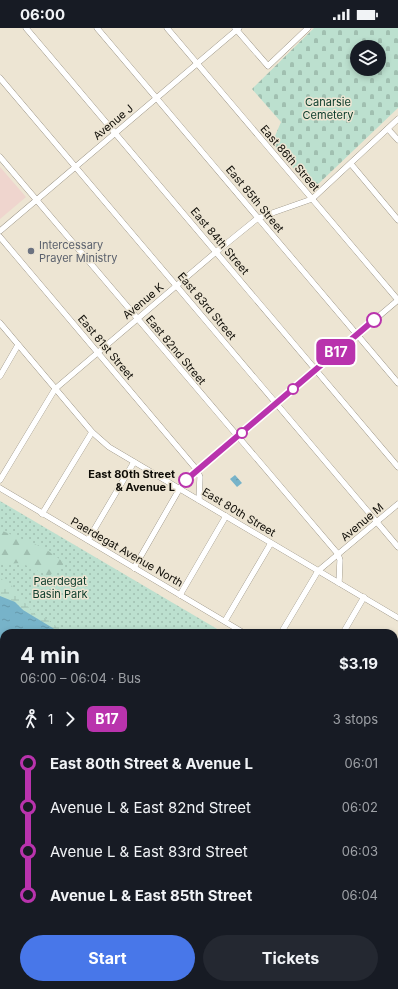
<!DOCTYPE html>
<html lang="en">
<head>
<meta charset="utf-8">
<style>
	:root { --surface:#171b24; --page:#242831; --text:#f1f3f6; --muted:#9ea1a6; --accent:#4877e9 }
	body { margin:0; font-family:Inter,sans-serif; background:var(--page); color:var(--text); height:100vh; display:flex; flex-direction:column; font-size:15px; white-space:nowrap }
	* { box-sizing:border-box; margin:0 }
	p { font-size:13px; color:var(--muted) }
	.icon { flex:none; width:22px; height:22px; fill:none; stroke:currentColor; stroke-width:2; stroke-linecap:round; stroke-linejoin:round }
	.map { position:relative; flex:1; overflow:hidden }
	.drawer { position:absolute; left:0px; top:601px; width:398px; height:360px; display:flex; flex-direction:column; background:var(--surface); border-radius:12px 12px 0 0; box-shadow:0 2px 6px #0003 }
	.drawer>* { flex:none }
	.badge { padding:0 8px; border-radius:6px; font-size:14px; line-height:26px }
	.fabs { position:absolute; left:350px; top:12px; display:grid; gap:8px }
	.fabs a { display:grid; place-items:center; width:36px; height:36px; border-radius:50%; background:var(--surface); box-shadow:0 2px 6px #0003; font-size:20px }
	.map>.badge { position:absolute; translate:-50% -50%; box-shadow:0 0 0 2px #fff }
	.legs { display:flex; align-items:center; gap:6px; height:44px; padding:0 20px; font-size:13px }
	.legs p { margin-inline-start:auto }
	.headline { display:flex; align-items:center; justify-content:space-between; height:68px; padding:0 20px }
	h1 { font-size:22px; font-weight:700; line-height:30px }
	.action { display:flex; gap:8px; margin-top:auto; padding:8px 20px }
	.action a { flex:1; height:46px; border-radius:24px; background:var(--accent); color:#fff; font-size:16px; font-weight:700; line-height:46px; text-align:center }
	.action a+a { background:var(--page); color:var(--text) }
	ul { padding:0 20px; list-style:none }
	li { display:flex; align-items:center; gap:14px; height:44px; font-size:15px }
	li i { display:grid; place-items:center; width:6px; height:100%; margin:0 5px; background:currentColor }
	li i::after { content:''; width:10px; height:10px; margin:-5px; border:3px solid; border-radius:50%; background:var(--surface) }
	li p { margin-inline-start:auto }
	li:first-child i { background:linear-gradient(#0000 50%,currentColor 0) }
	li:last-child i { background:linear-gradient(currentColor 50%,#0000 0) }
	.status { display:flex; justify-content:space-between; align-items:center; height:28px; padding:0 20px; background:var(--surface); direction:ltr }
	.status svg { height:11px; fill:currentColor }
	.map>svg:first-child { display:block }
</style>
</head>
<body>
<div class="status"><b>06:00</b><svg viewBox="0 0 49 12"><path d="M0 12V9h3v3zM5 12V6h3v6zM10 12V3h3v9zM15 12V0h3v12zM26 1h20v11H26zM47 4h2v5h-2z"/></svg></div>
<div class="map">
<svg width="398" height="961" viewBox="0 0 398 961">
	<defs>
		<pattern id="grass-dots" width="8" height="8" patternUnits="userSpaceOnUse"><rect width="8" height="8" fill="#bce0cf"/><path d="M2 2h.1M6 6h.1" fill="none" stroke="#a0bfb0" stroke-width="1.8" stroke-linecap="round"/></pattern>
		<pattern id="forest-firs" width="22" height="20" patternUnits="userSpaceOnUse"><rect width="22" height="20" fill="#bce0cf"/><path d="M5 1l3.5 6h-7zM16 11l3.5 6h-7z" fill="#a0bfb0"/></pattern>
		<pattern id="wetland-marsh" width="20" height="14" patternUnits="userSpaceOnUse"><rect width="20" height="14" fill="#bce0cf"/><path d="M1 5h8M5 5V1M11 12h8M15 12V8" fill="none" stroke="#a0bfb0"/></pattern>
		<pattern id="cemetery-stones" width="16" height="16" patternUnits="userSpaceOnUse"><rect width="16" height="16" fill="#bce0cf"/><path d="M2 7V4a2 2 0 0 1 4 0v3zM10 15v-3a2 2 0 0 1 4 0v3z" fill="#a0bfb0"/></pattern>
		<pattern id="water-ripples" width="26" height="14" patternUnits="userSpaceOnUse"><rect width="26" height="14" fill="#77b3c9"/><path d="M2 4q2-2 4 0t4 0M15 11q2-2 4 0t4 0" fill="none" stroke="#6699ab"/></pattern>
	</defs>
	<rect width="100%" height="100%" fill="#ede5d3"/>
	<path fill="#efd5ce" d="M 0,139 L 26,169 L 0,191 Z"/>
	<g fill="url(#grass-dots)">
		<path d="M 0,473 L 224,605 L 53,605 L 0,574 Z"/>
		<path d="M 0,676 L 4,678 L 4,793 L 0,791 Z"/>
		<path d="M 394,707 L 398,710 L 398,803 L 394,801 Z"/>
		<path d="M 394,916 L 398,919 L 398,961 L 267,961 L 264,957 L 394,957 Z"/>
	</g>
	<path fill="url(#forest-firs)" d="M 0,502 L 44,520 L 65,535 L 49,548 L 21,535 L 0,536 Z"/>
	<g fill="url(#wetland-marsh)">
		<path d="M 0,550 L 11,557 L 34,586 L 47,591 L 54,597 L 66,602 L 79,603 L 81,605 L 61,605 L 23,582 L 15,574 L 0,568 Z"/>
		<path d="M 0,678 L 4,679 L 4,698 L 0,696 Z"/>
	</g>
	<path fill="url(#cemetery-stones)" fill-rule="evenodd" d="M 314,0 L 398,0 L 398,80 L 312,162 L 272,115 L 281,94 L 252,61 ZM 357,19 L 379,19 L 379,41 L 357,41 Z"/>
	<g fill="url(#water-ripples)">
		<path d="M 235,447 L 242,455 L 237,459 L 230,451 Z"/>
		<path d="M 0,568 L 15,574 L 23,582 L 61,605 L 4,605 L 4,679 L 0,678 Z"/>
		<path d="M 394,802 L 398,804 L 398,919 L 394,916 Z"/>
	</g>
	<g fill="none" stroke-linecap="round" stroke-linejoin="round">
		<g stroke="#807969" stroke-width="6">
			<g id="minor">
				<path d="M 26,0 L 398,439"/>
				<path d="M 97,0 L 398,355"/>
				<path d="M 167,0 L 398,272"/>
				<path d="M 235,0 L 268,38 L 308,0"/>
				<path d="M 0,50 L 398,519"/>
				<path d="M 388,101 L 398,112"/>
				<path d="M 0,129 L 338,526 L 340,532 L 339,555"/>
				<path d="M 351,136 L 398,192"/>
				<path d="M 0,203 L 239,0"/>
				<path d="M 0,209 L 197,442 L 200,449 L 199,472"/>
				<path d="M 0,295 L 92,404 L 109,419 L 398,590"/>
				<path d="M 0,348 L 18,317"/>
				<path d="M 0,452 L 55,361 L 216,224 L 258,190 L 312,171 L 398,91"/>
				<path d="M 0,460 L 244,605"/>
				<path d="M 42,486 L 92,404"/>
				<path d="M 88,512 L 134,434"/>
				<path d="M 134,540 L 184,453 L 398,272"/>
				<path d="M 180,567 L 226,488"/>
				<path d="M 225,593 L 271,515"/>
				<path d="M 281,605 L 318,543 L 398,476"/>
				<path d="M 343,605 L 364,569"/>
				<path d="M 394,620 L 398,614"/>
				<path d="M 394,694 L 398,696"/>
				<path d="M 0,785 L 4,787"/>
				<path d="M 0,790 L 4,793"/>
				<path d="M 0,867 L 4,861"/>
				<path d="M 0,946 L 4,942"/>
				<path d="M 107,957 L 114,961"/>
				<path d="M 262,957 L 266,961"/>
				<path d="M 65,961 L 69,957"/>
			</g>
		</g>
		<use href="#minor" stroke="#fff" stroke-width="5.5"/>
	</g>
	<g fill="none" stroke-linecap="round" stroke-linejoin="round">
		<g stroke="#fff" stroke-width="9">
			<path id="line-1" d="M 186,452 L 374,292"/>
		</g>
		<use href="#line-1" stroke="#b933ad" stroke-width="6"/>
	</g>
	<circle fill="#6b7280" stroke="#ede5d3" stroke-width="1.5" cx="31" cy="223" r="4"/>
	<g fill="#fff" stroke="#b933ad" stroke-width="2">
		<circle cx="374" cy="292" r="7"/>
		<circle cx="293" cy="361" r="5"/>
		<circle cx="242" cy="405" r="5"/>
		<circle cx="186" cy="452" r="7"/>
	</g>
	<g text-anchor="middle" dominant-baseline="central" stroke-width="3" stroke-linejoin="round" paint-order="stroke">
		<g font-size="11" fill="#0a3b2a" stroke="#ede5d3">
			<text x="328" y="74">Canarsie<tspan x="328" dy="13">Cemetery</tspan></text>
			<text x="60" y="553">Paerdegat<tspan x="60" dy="13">Basin Park</tspan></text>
		</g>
		<g font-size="11" fill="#0f0d07" stroke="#ede5d3">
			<text transform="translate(113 94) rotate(-40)">Avenue J</text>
			<text transform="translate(290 130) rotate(49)">East 86th Street</text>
			<text transform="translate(255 171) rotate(50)">East 85th Street</text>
			<text transform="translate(220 213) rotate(50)">East 84th Street</text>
			<text transform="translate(143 273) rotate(-40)">Avenue K</text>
			<text transform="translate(207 278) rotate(50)">East 83rd Street</text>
			<text transform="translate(106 319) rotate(50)">East 81st Street</text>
			<text transform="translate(176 322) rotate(50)">East 82nd Street</text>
			<text transform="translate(239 484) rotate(31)">East 80th Street</text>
			<text transform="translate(362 494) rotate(-40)">Avenue M</text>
			<text transform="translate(127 524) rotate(30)">Paerdegat Avenue North</text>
		</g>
		<g font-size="11" fill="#5b616d" stroke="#ede5d3" text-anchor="start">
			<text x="39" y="217">Intercessary<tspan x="39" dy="13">Prayer Ministry</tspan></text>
		</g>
		<g font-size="11" font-weight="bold" fill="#0f0d07" stroke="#ede5d3" text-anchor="end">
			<text x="175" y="446">East 80th Street<tspan x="175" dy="13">&amp; Avenue L</tspan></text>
		</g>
	</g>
</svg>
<div class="fabs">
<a><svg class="icon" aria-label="layers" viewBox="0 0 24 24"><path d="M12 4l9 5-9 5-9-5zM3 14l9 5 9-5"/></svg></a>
</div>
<b class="badge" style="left:336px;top:324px;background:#b933ad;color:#fff">B17</b>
<section class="drawer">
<div class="headline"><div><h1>4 min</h1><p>06:00 – 06:04 · Bus</p></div><b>$3.19</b></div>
<div class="legs"><svg class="icon" aria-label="walk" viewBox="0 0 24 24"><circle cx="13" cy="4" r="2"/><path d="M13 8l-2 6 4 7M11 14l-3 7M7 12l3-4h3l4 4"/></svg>1<svg class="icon" aria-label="forward" viewBox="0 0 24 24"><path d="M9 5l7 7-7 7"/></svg><b class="badge" style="background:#b933ad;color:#fff">B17</b><p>3 stops</p></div>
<ul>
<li><i style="color:#b933ad"></i><b>East 80th Street &amp; Avenue L</b><p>06:01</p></li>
<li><i style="color:#b933ad"></i><span>Avenue L &amp; East 82nd Street</span><p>06:02</p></li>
<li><i style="color:#b933ad"></i><span>Avenue L &amp; East 83rd Street</span><p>06:03</p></li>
<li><i style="color:#b933ad"></i><b>Avenue L &amp; East 85th Street</b><p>06:04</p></li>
</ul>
<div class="action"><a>Start</a><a>Tickets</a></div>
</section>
</div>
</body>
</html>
